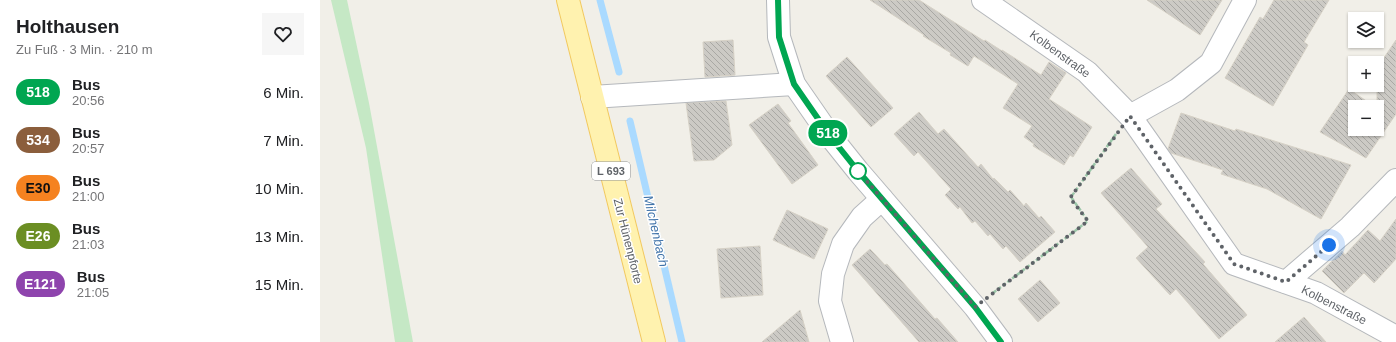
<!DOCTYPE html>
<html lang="de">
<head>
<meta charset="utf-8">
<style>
	:root { --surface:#fff; --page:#f6f6f6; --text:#202124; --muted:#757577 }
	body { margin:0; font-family:Helvetica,sans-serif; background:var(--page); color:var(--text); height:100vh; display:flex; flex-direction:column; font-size:15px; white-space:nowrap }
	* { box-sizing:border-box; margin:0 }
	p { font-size:13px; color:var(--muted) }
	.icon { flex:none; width:22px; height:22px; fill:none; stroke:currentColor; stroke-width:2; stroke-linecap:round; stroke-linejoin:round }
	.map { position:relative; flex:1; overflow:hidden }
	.drawer { display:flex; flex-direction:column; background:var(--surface); width:320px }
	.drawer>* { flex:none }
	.badge { padding:0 8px; border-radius:13px; font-size:14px; line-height:26px }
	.buttons { position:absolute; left:1028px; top:12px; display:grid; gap:8px }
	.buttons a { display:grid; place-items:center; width:36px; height:36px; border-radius:0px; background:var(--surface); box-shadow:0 1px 3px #0004; font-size:20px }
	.you { position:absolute; width:20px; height:20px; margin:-10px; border:3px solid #fff; border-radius:50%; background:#1a73e8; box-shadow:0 0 0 6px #1a73e833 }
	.map>.badge { position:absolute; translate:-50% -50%; box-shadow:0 0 0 2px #fff }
	.round { display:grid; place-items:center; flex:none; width:42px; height:42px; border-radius:0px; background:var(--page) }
	.overview { display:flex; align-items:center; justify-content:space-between; height:68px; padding:0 16px }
	h1 { font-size:19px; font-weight:600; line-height:30px }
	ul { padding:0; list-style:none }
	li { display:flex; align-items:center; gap:12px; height:48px; padding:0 16px }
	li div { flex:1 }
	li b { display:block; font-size:15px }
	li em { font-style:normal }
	li .badge { min-width:44px; font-weight:700; text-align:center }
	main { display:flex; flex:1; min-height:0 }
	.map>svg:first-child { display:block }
</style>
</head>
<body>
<main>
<section class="drawer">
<div class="overview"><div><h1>Holthausen</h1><p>Zu Fuß · 3 Min. · 210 m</p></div><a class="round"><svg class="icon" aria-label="heart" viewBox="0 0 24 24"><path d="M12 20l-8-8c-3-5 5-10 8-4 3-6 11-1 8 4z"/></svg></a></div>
<ul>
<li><span class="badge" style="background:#00a651;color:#fff">518</span><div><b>Bus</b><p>20:56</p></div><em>6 Min.</em></li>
<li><span class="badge" style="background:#8b5e3c;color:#fff">534</span><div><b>Bus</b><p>20:57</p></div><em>7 Min.</em></li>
<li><span class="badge" style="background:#f58220;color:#111">E30</span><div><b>Bus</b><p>21:00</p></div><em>10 Min.</em></li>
<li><span class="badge" style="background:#6b8e23;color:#fff">E26</span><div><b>Bus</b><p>21:03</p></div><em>13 Min.</em></li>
<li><span class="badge" style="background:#8e44ad;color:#fff">E121</span><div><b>Bus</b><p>21:05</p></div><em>15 Min.</em></li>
</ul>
</section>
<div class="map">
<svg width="1076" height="342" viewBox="0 0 1076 342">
	<defs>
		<pattern id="building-back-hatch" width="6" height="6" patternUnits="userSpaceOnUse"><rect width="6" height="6" fill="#cccac5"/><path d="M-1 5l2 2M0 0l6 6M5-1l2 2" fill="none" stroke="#a9a8a4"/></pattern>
	</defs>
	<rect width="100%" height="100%" fill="#f1efe8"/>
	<path fill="#c5e8c5" d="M 11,0 L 27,0 L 49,103 L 93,342 L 75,342 L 46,148 Z"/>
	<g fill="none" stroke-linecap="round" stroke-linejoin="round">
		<g stroke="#aadaff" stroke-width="7">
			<path d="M 280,0 L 299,72"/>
			<path d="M 310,121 L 362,342"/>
		</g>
	</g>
	<g fill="url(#building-back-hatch)" stroke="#d6d1c6">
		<path d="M 550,0 L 599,0 L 664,41 L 665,40 L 682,51 L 682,50 L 721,75 L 729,62 L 746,73 L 729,99 L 772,127 L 753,157 L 750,155 L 744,165 L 713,146 L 714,144 L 704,137 L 712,126 L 683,108 L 698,84 L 654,56 L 648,66 L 630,55 L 631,53 L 603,36 L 604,35 Z"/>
		<path d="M 827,0 L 902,0 L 880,35 Z"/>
		<path d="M 954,0 L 1009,0 L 984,42 L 988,45 L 953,106 L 905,78 L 940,17 L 943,19 Z"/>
		<path d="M 413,40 L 415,75 L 385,77 L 383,42 Z"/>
		<path d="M 1076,40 L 1076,114 L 1046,158 L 1000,132 L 1029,89 L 1055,107 L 1035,107 L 1035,129 L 1057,129 L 1057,68 Z"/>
		<path d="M 527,57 L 573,108 L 551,127 L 506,76 Z"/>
		<path d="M 406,101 L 412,145 L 394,160 L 374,161 L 366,103 Z"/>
		<path d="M 458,104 L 471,121 L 468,123 L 498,165 L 472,184 L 429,125 Z"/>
		<path d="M 599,112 L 618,134 L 624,129 L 658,167 L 661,164 L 673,179 L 674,178 L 688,192 L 690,190 L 704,206 L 706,203 L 719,218 L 721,216 L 735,232 L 700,262 L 686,246 L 683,249 L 670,234 L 668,236 L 655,221 L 652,223 L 640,207 L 638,209 L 625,195 L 631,189 L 598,152 L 594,156 L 574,134 Z"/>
		<path d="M 861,113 L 915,131 L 916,129 L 1031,165 L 1001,219 L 947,189 L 901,174 L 903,170 L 851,153 L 848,149 Z"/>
		<path d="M 811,168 L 842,204 L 836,209 L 885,262 L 883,264 L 927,315 L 899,339 L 856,289 L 850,295 L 816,258 L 828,247 L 781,193 Z"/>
		<path d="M 467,210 L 508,229 L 494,259 L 453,240 Z"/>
		<path d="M 1076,219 L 1076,259 L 1054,283 L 1044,273 L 1024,293 L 1002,271 L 1022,251 L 1025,255 L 1048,230 L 1060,241 Z"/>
		<path d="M 440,246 L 443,295 L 401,298 L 397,249 Z"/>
		<path d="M 550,249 L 565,265 L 567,264 L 615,319 L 617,318 L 638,342 L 599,342 L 532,265 Z"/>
		<path d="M 720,280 L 740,303 L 718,322 L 698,299 Z"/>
		<path d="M 480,310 L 489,342 L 442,342 Z"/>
		<path d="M 984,317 L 1006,342 L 955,342 Z"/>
	</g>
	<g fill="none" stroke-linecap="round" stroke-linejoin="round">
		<g stroke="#b5b8bc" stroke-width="24">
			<g id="minor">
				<path d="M 458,0 L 459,37 L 474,84 L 510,136 L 538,171 L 655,307 L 681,342"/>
				<path d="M 663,0 L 767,72 L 810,116 L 914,264 L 996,293 L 1076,337"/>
				<path d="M 272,97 L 474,84"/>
				<path d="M 810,116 L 857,90 L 891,63 L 925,0"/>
				<path d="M 966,282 L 1030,227 L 1076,180"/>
				<path d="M 522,342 L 510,301 L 513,274 L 523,244 L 542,217 L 562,199"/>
			</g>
		</g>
		<g stroke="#f2c960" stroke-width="24">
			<path id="major" d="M 248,0 L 334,342"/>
		</g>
		<path stroke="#9cc7a9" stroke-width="2.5" stroke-dasharray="4 2" stroke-linecap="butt" d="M 673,293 L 768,221 L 751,197 L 796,134"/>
		<use href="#minor" stroke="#fff" stroke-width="22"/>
		<use href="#major" stroke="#fff2af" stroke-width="22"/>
	</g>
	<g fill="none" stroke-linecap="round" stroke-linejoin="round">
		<g stroke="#fff" stroke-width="9">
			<path id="line" d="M 458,0 L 459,37 L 474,84 L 510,136 L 538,171 L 655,307 L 681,342"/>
		</g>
		<use href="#line" stroke="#00a651" stroke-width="6"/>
		<path stroke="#5f6368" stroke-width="4" stroke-dasharray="0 7.2" d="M 538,171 L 655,307 L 768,221 L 750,198 L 810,116 L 914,264 L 966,282 L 1009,245"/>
	</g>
	<circle fill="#fff" stroke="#00a651" stroke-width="2" cx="538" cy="171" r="8"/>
	<g text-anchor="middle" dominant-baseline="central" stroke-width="3" stroke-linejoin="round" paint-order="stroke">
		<rect fill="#fff" stroke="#8f9295" stroke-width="1" x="272" y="162" width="38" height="18" rx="3"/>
		<g font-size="11" font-weight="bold" fill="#5f6368">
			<text x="291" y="171">L 693</text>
		</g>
		<g font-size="12" fill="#5f6368" stroke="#fff">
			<text transform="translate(740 54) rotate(36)">Kolbenstraße</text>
			<text transform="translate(308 241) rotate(76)">Zur Hünenpforte</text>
			<text transform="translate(1014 305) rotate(27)">Kolbenstraße</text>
		</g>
		<g font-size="13" font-style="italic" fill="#4174aa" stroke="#fff">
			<text transform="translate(336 231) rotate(77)">Milchenbach</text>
		</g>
	</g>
</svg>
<div class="buttons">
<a><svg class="icon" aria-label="layers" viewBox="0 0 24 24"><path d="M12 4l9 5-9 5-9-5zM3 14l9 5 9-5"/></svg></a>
<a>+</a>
<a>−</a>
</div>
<div class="you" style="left:1009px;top:245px"></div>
<b class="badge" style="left:508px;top:133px;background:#00a651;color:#fff">518</b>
</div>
</main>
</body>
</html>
